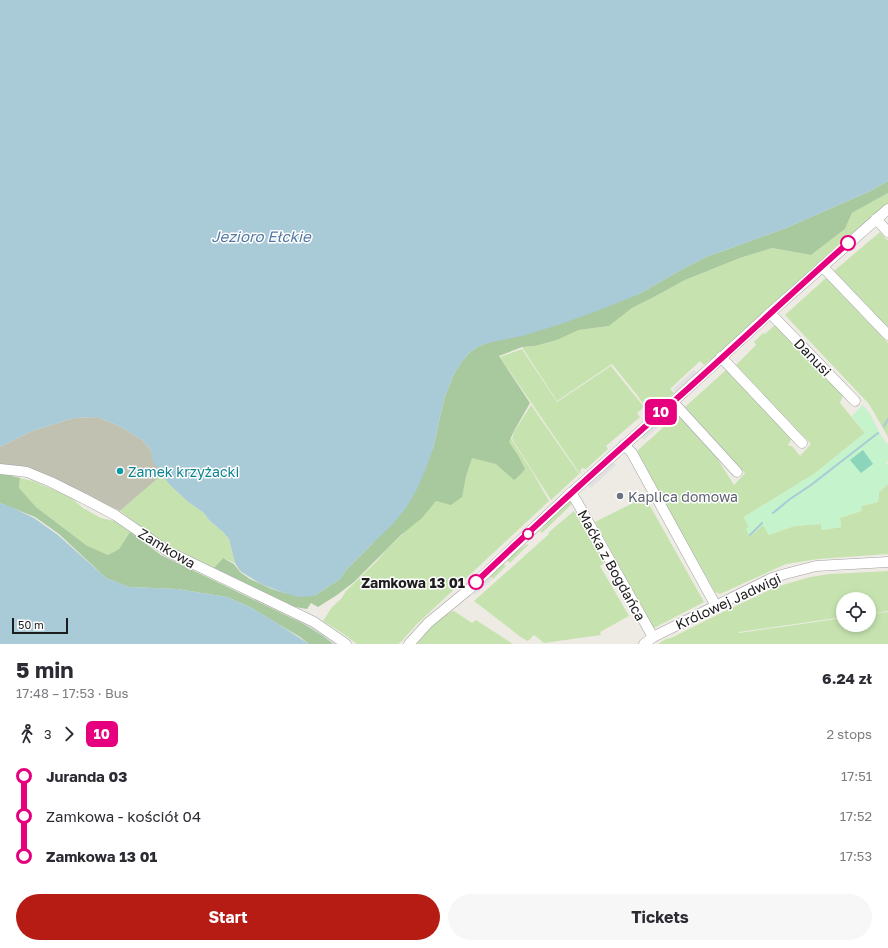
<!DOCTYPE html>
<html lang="en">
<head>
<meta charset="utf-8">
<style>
	:root { --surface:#fff; --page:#f7f7f7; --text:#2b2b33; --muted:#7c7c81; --accent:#b61b14 }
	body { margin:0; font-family:"Golos Text",sans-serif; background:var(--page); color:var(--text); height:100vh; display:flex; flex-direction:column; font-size:15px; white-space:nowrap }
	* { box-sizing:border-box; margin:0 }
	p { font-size:13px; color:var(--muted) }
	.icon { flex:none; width:22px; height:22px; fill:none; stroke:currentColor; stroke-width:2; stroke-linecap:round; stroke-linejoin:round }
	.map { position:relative; height:644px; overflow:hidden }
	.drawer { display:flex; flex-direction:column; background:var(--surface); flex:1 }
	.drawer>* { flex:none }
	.badge { padding:0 8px; border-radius:6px; font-size:14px; line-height:26px }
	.tools { position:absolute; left:836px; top:592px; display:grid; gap:8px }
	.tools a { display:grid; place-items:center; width:40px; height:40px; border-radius:50%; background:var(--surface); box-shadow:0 2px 6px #0003; font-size:20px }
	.scale { position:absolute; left:12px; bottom:10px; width:56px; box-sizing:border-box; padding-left:4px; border:2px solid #1d1d1d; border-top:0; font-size:11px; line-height:14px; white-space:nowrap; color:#1d1d1d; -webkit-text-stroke:3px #fff; paint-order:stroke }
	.map>.badge { position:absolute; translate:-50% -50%; box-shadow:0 0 0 2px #fff }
	.legs { display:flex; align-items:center; gap:6px; height:44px; padding:0 16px; font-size:13px }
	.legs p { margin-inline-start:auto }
	.summary { display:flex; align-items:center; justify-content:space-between; height:68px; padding:0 16px }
	h1 { font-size:22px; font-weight:700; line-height:30px }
	.action { display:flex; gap:8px; margin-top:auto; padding:8px 16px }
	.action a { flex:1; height:46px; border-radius:24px; background:var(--accent); color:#fff; font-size:16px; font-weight:700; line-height:46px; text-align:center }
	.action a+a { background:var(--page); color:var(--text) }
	ul { padding:0 16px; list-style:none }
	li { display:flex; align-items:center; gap:14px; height:40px; font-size:15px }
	li i { display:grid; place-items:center; width:6px; height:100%; margin:0 5px; background:currentColor }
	li i::after { content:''; width:10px; height:10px; margin:-5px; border:3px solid; border-radius:50%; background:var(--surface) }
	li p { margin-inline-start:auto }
	li:first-child i { background:linear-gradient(#0000 50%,currentColor 0) }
	li:last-child i { background:linear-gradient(currentColor 50%,#0000 0) }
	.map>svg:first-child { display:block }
</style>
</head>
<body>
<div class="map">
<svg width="888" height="644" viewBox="0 0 888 644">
	<rect width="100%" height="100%" fill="#edebe4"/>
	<path fill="#dbdada" d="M 296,617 L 313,626 L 338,644 L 316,644 L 293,625 Z"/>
	<path fill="#c0c1b1" d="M 98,417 L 121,427 L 142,440 L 151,450 L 153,460 L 162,475 L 120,511 L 83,493 L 18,467 L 0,464 L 0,447 L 32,431 L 74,418 Z"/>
	<g fill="#c6e3af">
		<path d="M 888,193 L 888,203 L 826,257 L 712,360 L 711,359 L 704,365 L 700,361 L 670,389 L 674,393 L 650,414 L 637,395 L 612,364 L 557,401 L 522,347 L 535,346 L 557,340 L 579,330 L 609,326 L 632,308 L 654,297 L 685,280 L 740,258 L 772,248 L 811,255 L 845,229 L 852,213 Z"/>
		<path d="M 880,232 L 888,241 L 888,327 L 834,271 Z"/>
		<path d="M 826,278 L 888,343 L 888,437 L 869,404 L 785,315 Z"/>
		<path d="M 775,325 L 843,395 L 840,403 L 865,433 L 814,474 L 744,517 L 749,527 L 746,529 L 750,536 L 763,524 L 769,535 L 794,526 L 821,524 L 822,530 L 841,527 L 840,518 L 861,511 L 861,506 L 878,502 L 879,492 L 888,484 L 888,554 L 818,559 L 786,564 L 720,594 L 715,592 L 646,470 L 647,469 L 637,451 L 678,414 L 715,455 L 734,485 L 745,473 L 685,407 L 726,370 L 791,439 L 790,442 L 788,445 L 790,446 L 792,446 L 800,456 L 811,444 L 736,365 L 756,345 L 754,342 L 763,333 L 765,334 Z"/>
		<path d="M 522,349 L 557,402 L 611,366 L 644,407 L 637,413 L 640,417 L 606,446 L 608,449 L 586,469 L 582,468 L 580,471 L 581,472 L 580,474 L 500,357 Z"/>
		<path d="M 474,381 L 533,473 L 549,501 L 416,625 L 402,641 L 398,644 L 357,644 L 342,633 L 323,621 L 332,607 L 341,599 L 346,591 L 377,561 L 388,548 L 402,535 L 423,508 Z"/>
		<path d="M 531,405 L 579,474 L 551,500 L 512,439 L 514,432 Z"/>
		<path d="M 162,475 L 170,485 L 187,501 L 204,513 L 209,520 L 223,532 L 229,539 L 235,563 L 223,558 L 214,568 L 196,561 L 165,545 L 120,511 Z"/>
		<path d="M 20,478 L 33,481 L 70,497 L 83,508 L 101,518 L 114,521 L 130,532 L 119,549 L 108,555 L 86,545 L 36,507 L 19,488 Z"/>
		<path d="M 645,497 L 704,602 L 654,628 L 595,522 Z"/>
		<path d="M 568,502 L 570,502 L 573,503 L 542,533 L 540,531 L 545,526 L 555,513 Z"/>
		<path d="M 574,511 L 604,563 L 600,566 L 629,616 L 600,632 L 601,635 L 544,643 L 534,635 L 528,641 L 522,638 L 474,601 L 549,534 L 548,533 Z"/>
		<path d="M 527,544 L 528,545 L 510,563 L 506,559 Z"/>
		<path d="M 502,563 L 506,566 L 493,579 L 489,576 Z"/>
		<path d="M 888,571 L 888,611 L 869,614 L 869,599 L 843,599 L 843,617 L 739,632 L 739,633 L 843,618 L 843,625 L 869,625 L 869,614 L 888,612 L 888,644 L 658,644 L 666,639 L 671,638 L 727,610 L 738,630 L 727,610 L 776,587 L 810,577 L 830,574 Z"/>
		<path d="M 454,611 L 472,623 L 476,620 L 513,644 L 416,644 C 423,635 443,613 454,611 Z"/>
	</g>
	<g fill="#a8c99d">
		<path d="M 888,181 L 888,193 L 852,213 L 845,229 L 811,255 L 772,248 L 740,258 L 685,280 L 654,297 L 632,308 L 609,326 L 579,330 L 557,340 L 535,346 L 522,347 L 499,356 L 530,403 L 514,431 L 509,442 L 519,457 L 525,469 L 521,474 L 514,480 L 496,464 L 472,458 L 466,476 L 462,497 L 451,505 L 436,501 L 422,518 L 401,535 L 354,582 L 337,595 L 318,607 L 311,603 L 307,609 L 295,607 L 214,568 L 223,558 L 234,564 L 240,572 L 250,579 L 272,589 L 284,593 L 314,596 L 340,579 L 346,570 L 373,543 L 433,449 L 444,399 L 454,374 L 460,364 L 468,354 L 479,346 L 639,294 L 679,271 L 706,257 L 786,228 L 868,192 Z"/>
		<path d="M 0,464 L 12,476 L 20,478 L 19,488 L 36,507 L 86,545 L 108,555 L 119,549 L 130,532 L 161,555 L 302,623 L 323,636 L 333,644 L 309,644 L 300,637 L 250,607 L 227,597 L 177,589 L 129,587 L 106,578 L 59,534 L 35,517 L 0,503 Z"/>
	</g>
	<path fill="#c5f3cb" d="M 863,405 L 870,414 L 882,437 L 888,445 L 888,461 L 886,463 L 888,465 L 888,484 L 879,492 L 878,502 L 862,506 L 861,511 L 840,518 L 841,527 L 821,530 L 821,524 L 794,526 L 769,535 L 763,525 L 750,537 L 746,529 L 749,527 L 744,517 L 814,474 L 865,433 L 852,416 Z"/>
	<path fill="#8ad5bb" d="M 863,450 L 873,464 L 861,473 L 850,460 Z"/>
	<g fill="#e1e1e1">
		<path d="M 694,370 L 698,374 L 677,393 L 673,389 Z"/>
		<path d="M 661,417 L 665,421 L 644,440 L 640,436 Z"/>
		<path d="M 613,461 L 616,465 L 591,488 L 587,484 Z"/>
		<path d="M 488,576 L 492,580 L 475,595 L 471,591 Z"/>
	</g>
	<g fill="#a9cad7">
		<path d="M 0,0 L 888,0 L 888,181 L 868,192 L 786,228 L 706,257 L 679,271 L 639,294 L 600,310 L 558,325 L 522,336 L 492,342 L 479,346 L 468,354 L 460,364 L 454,374 L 444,399 L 433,449 L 426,468 L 417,489 L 406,508 L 392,525 L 373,543 L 346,570 L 340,579 L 314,596 L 299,597 L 284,593 L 261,584 L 240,571 L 235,563 L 229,539 L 223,532 L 209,520 L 204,513 L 187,501 L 170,485 L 162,475 L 152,460 L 151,450 L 142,440 L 121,427 L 98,417 L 74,418 L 32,431 L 0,447 Z"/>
		<path d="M 0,503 L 11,507 L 34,518 L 58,535 L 106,578 L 129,587 L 177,589 L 227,597 L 250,607 L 275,622 L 309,644 L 0,644 Z"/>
	</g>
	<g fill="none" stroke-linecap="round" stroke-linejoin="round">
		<g stroke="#a9cad7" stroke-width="2">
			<path d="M 884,426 L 888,419"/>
			<path d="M 773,513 L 790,499 L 811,485 L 878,433"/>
			<path d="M 750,535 L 762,523"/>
		</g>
		<g stroke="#a1a1a1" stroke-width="11">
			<g id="minor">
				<path d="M 876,219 L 888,232"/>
				<path d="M 822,266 L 888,335"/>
				<path d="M 770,313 L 855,401"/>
				<path d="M 721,357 L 802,443"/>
				<path d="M 673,402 L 737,472"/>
				<path d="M 624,445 L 632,453 L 716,606"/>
				<path d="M 0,469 L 19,471 L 27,472 L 51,482 L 83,498 L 115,515 L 169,552 L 314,622 L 346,644"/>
				<path d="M 571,493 L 577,502 L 653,637"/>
				<path d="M 409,644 L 428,623 L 467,591 L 571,493 L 673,402 L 770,313 L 888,209"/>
				<path d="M 644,644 L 653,637 L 772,578 L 785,574 L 816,566 L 888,562"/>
			</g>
		</g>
		<use href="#minor" stroke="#fff" stroke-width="10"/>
	</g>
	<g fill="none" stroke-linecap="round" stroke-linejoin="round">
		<g stroke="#fff" stroke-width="9">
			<path id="line-1" d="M 476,582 C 540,521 606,461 673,402 C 732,350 789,295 848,243"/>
		</g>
		<use href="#line-1" stroke="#e6007e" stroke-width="6"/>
	</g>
	<g fill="#fff" stroke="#e6007e" stroke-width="2">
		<circle cx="848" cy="243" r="7"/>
		<circle cx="528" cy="534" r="5"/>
		<circle cx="476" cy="582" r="7"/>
	</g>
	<circle fill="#0f9aa8" stroke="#fff" stroke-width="1.5" cx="120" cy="471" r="4"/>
	<circle fill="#6b7280" stroke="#fff" stroke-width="1.5" cx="620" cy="496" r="4"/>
	<g text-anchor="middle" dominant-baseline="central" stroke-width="3" stroke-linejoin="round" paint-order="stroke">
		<g font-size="14" fill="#1d1d1d" stroke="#fff">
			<text transform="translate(813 357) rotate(46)">Danusi</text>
			<text transform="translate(167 548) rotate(31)">Zamkowa</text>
			<text transform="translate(612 565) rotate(61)">Maćka z Bogdańca</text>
			<text transform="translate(728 601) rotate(-25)">Królowej Jadwigi</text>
		</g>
		<g font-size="14" fill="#0d838f" stroke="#fff" text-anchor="start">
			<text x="128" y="471">Zamek krzyżacki</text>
		</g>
		<g font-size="14" fill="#5b616d" stroke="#fff" text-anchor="start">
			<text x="628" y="496">Kaplica domowa</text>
		</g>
		<g font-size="14" font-weight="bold" fill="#1d1d1d" stroke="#fff" text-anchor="end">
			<text x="465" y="582">Zamkowa 13 01</text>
		</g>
		<g font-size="15" font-style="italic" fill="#5478a3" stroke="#fff">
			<text x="261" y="236">Jezioro Ełckie</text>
		</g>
	</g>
</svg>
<div class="tools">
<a><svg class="icon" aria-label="locate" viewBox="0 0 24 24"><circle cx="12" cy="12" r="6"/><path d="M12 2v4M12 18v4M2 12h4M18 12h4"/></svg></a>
</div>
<div class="scale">50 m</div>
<b class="badge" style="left:661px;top:412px;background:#e6007e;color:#fff">10</b>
</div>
<section class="drawer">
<div class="summary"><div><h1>5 min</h1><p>17:48 – 17:53 · Bus</p></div><b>6.24 zł</b></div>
<div class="legs"><svg class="icon" aria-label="walk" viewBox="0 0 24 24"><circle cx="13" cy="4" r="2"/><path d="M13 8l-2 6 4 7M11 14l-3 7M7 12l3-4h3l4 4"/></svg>3<svg class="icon" aria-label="forward" viewBox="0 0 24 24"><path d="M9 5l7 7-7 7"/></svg><b class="badge" style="background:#e6007e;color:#fff">10</b><p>2 stops</p></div>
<ul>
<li><i style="color:#e6007e"></i><b>Juranda 03</b><p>17:51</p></li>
<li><i style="color:#e6007e"></i><span>Zamkowa - kościół 04</span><p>17:52</p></li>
<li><i style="color:#e6007e"></i><b>Zamkowa 13 01</b><p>17:53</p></li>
</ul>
<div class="action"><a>Start</a><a>Tickets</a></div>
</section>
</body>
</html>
